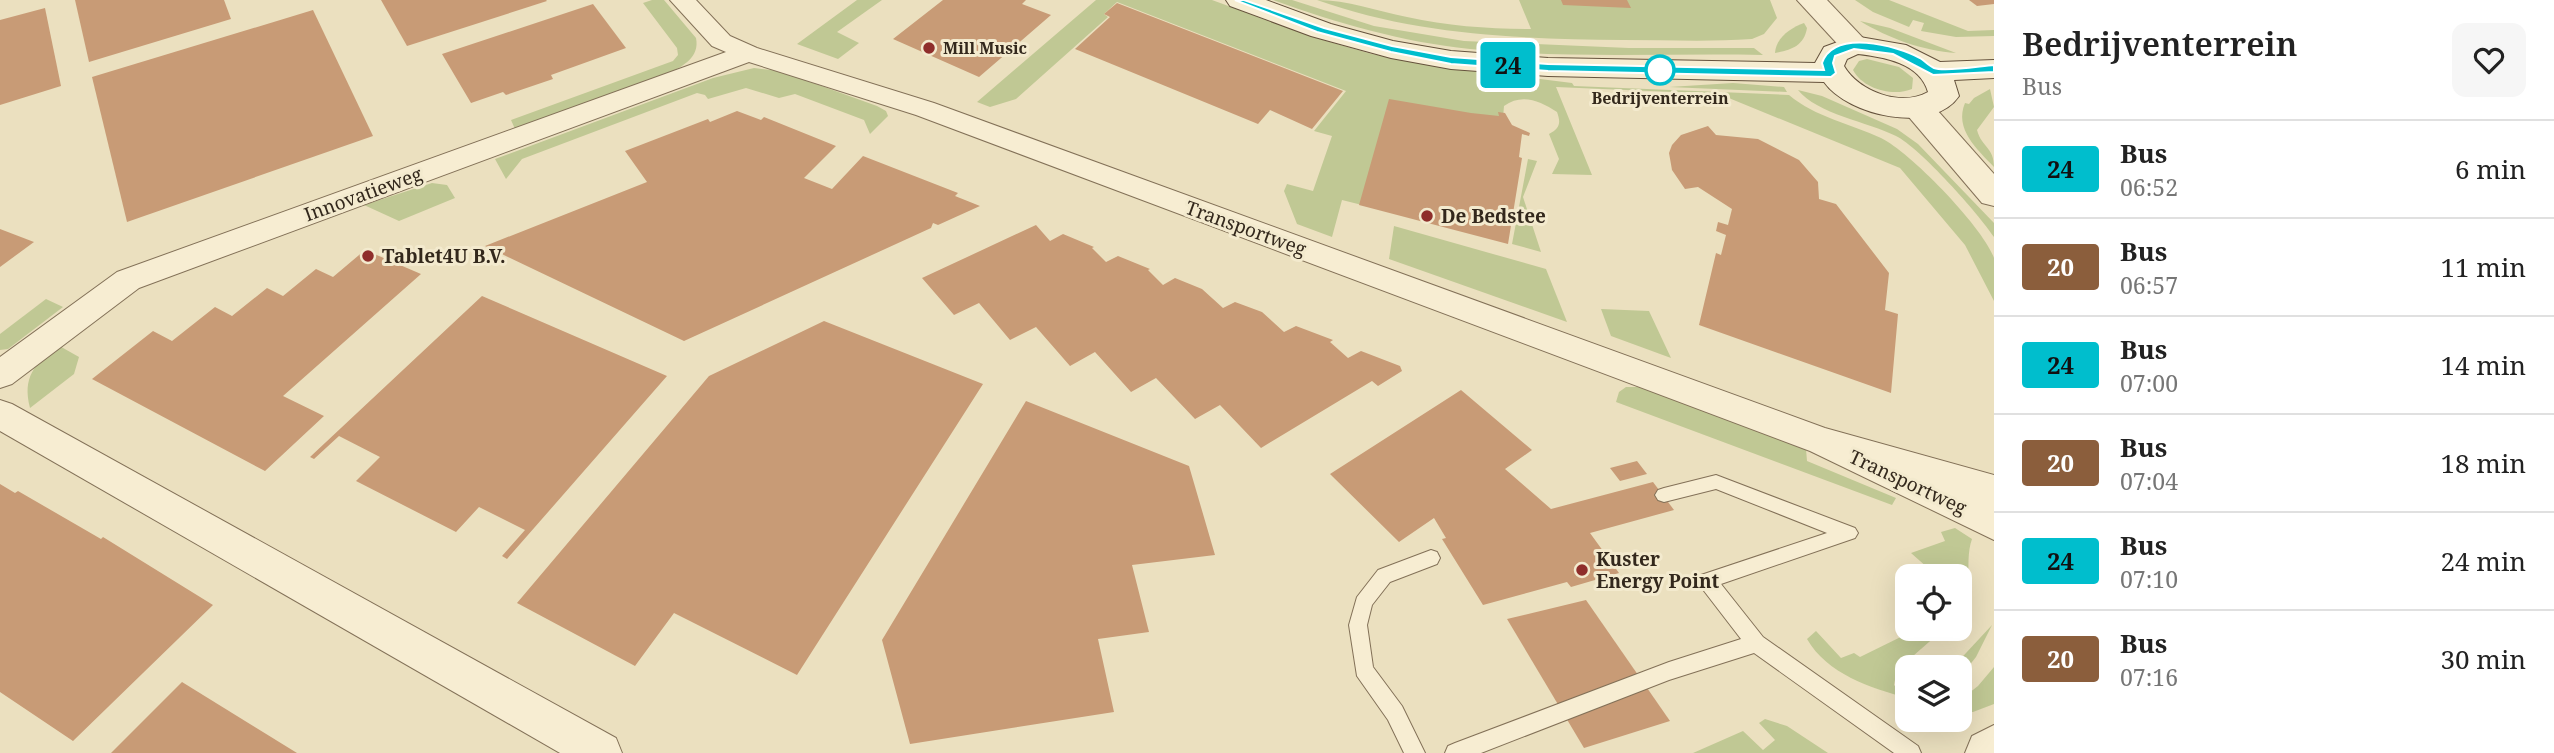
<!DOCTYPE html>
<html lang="en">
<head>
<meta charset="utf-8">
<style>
	:root { --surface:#fff; --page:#f6f6f6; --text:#222; --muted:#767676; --line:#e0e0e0 }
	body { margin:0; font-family:"Noto Serif",serif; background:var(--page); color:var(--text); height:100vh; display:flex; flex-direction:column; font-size:26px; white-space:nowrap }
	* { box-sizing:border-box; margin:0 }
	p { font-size:23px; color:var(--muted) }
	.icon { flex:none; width:38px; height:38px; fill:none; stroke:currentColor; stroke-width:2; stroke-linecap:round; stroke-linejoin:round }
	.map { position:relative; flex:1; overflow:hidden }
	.panel { display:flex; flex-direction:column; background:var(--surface); width:560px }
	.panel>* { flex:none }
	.badge { padding:0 14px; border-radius:5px; font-size:24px; line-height:46px }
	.controls { position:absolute; left:1895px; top:564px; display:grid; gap:14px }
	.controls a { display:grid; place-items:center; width:77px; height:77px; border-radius:14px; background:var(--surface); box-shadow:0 7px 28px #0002; font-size:35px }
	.map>.badge { position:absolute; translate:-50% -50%; box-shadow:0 0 0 4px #fff }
	.round { display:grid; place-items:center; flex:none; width:74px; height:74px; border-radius:14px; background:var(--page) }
	.overview { display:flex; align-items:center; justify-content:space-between; height:119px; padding:0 28px }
	h1 { font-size:33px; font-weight:600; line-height:52px }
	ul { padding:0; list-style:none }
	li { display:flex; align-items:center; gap:21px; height:98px; padding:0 28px; border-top:2px solid var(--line) }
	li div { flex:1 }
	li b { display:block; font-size:26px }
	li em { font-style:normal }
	li .badge { min-width:77px; font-weight:700; text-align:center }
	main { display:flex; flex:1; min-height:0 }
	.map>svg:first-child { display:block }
</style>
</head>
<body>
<main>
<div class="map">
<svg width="1994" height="753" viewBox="0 0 1994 753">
	<rect width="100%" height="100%" fill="#ebe0bf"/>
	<g fill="#c0c894">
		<path d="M 652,0 L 664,0 L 696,38 C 700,57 683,66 668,74 L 515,129 L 511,120 L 673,61 L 678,55 L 677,48 L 643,3 Z"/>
		<path d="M 857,0 L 882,0 L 837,32 L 859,43 L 838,59 L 797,44 Z"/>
		<path d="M 1096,0 L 1212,0 L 1316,38 L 1372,54 L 1435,66 L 1572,83 L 1574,86 L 1789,95 C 1815,117 1851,124 1881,138 C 1910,152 1983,227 1994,258 C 1994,270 1994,288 1994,301 L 1965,245 L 1900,168 L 1719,94 L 1556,87 L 1592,175 L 1552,174 L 1559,159 L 1549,134 C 1560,128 1561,123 1557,112 C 1540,101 1522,93 1504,106 L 1503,118 L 1362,205 L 1342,200 L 1332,237 L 1297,224 L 1284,191 L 1287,184 L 1313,191 L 1332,136 L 1314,131 L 1346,91 L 1117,2 L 1104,14 L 1108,17 L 1016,99 L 990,107 L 977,102 Z"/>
		<path d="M 1273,0 L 1292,0 L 1374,26 L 1464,41 L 1629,48 L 1754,48 L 1763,55 C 1666,53 1567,59 1470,49 C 1402,42 1337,23 1273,0 Z"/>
		<path d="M 1317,0 C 1348,0 1376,11 1407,17 C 1448,26 1489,29 1531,29 L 1519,0 L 1770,0 L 1777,18 L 1764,34 L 1752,39 C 1709,42 1666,40 1623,40 C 1519,39 1415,35 1317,0 Z"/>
		<path d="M 1855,0 L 1889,0 L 1968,31 L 1994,30 L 1994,36 L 1956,37 L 1921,31 L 1924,23 L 1913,20 L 1909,27 L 1873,12 Z"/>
		<path d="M 1860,21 L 1890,28 L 1956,53 C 1923,51 1888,38 1860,21 Z"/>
		<path d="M 1804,23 L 1807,28 C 1804,46 1791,50 1775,53 C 1776,38 1790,28 1804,23 Z"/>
		<path d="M 1867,59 L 1899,67 L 1913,78 L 1912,89 C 1893,97 1863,89 1853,70 L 1859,61 Z"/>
		<path d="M 754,68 L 780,71 L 877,106 L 886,111 L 888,116 L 870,134 L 864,120 L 795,94 L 779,98 L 746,88 L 708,99 L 705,95 L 697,93 L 522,159 L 506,179 L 495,159 L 713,78 Z"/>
		<path d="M 1733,83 L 1784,87 L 1787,92 L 1669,87 Z"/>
		<path d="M 1990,89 L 1994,107 L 1977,130 C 1982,148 1994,147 1994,167 C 1977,149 1954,129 1965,103 L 1969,104 L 1974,98 Z"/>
		<path d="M 1798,90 L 1822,96 L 1897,129 L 1918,144 L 1994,223 L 1994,237 C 1979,214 1920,148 1896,136 C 1868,122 1817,114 1798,90 Z"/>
		<path d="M 1528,159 L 1537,161 L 1523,197 L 1541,252 L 1512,244 Z"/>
		<path d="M 432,183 L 447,185 L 455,198 L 399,221 L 364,205 Z"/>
		<path d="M 1394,226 L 1546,269 L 1567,322 L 1389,259 Z"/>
		<path d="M 46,299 L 63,307 L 8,349 L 0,350 L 0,334 Z"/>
		<path d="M 1601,309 L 1649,311 L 1671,358 L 1611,336 Z"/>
		<path d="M 56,344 L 79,357 L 74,374 L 30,408 C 22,376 35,366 56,344 Z"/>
		<path d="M 1626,387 L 1640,387 L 1806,449 L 1807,461 L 1896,498 L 1892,505 L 1616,402 L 1619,392 Z"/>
		<path d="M 1955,528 L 1972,539 C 1963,564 1976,600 1960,616 L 1960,605 L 1966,602 L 1960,597 L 1960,576 L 1937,576 L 1911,553 L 1945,541 L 1941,532 Z"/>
		<path d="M 1992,625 L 1976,657 L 1960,677 L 1960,667 L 1953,667 Z"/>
		<path d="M 1919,628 L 1945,628 L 1897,670 L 1894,685 L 1907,698 C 1871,688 1827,674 1807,639 L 1816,631 L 1841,658 L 1854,653 L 1860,657 Z"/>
		<path d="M 1994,667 L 1994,704 L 1973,712 L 1963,712 L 1960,709 L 1960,700 L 1978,686 Z"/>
		<path d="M 1765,719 L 1787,726 L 1828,753 L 1693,753 L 1743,731 L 1763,750 L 1775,740 L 1759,723 Z"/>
	</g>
	<g fill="#c89b76">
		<path d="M 75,0 L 224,0 L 231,19 L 89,62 Z"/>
		<path d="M 381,0 L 546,0 L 547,1 L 407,46 Z"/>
		<path d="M 943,0 L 1026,0 L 1022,4 L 1051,15 L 979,77 L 893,39 Z"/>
		<path d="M 1561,0 L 1627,0 L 1631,8 L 1563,5 Z"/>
		<path d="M 1969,0 L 1994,0 L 1994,4 L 1977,6 Z"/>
		<path d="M 1117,3 L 1343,91 L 1312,129 L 1270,110 L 1258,124 L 1075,49 L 1110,17 L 1104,14 Z"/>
		<path d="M 593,4 L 626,48 L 551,75 L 553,79 L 506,95 L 503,92 L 471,103 L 442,54 Z"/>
		<path d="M 45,8 L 61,86 L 0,105 L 0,20 Z"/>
		<path d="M 313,10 L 373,136 L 127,222 L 92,77 Z"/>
		<path d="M 1389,99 L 1471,113 L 1499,116 L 1498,112 L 1505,113 L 1512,125 L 1530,133 L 1529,136 L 1522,134 L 1519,157 L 1522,158 L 1508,244 L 1359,205 Z"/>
		<path d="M 737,111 L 761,120 L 764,117 L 836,146 L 804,178 L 832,189 L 863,156 L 958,193 L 955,196 L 980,206 L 938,225 L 933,223 L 931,228 L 684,341 L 485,246 L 647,182 L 625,151 L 708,119 L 710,122 Z"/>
		<path d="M 1708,126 L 1716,135 L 1758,139 L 1799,160 L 1818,182 L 1819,199 L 1836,204 L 1889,273 L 1885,310 L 1898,314 L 1891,393 L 1699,325 L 1716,253 L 1721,255 L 1726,235 L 1716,231 L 1718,222 L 1728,225 L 1732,209 L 1698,187 L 1685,189 L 1672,170 L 1669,153 L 1672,145 L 1681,135 Z"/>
		<path d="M 1036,225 L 1050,241 L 1063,234 L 1094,247 L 1092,248 L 1106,262 L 1118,256 L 1150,269 L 1148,270 L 1163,285 L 1175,278 L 1202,289 L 1223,308 L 1235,302 L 1262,312 L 1284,332 L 1296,326 L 1333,340 L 1330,342 L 1348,358 L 1361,351 L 1400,366 L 1402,371 L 1378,386 L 1372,381 L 1261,448 L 1220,405 L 1195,419 L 1156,378 L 1131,392 L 1095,352 L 1070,366 L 1036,327 L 1010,340 L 979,303 L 954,315 L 922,278 Z"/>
		<path d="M 0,229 L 34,242 L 0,267 Z"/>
		<path d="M 365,250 L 421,274 L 283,396 L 324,416 L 265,471 L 92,379 L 153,331 L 172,341 L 215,307 L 232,316 L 267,288 L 283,296 L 316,269 L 333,277 Z"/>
		<path d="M 482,296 L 667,376 L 507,559 L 502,556 L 525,530 L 479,507 L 456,532 L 356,481 L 380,457 L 339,436 L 314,459 L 310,457 Z"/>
		<path d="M 824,321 L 983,384 L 797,675 L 674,613 L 635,666 L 517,603 L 709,376 Z"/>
		<path d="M 1461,390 L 1532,450 L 1505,469 L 1551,509 L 1653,482 L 1674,510 L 1590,533 L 1619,573 L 1571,587 L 1567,582 L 1483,605 L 1442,539 L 1446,538 L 1434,518 L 1399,542 L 1330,474 Z"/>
		<path d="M 1026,401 L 1189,466 L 1215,555 L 1132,565 L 1149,632 L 1098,639 L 1114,712 L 910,744 L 882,640 Z"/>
		<path d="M 1637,461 L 1647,474 L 1620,481 L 1610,468 Z"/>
		<path d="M 0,484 L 15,493 L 18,491 L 101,539 L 103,537 L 213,605 L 73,741 L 0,692 Z"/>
		<path d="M 1586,600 L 1670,721 L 1584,748 L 1507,619 Z"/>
		<path d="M 182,682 L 297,753 L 111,753 Z"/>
	</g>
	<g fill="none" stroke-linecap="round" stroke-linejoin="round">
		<g stroke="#837158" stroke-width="2">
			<g id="service">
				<path d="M 1716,475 L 1855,528 L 1858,533 L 1855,538 L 1721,584 L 1763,637 L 1918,746 L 1921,753 L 1894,753 L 1754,653 L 1669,680 L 1481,753 L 1445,753 L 1448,746 L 1455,743 L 1669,662 L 1741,639 L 1701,587 L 1698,581 L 1701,575 L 1827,533 L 1716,489 L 1664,502 L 1658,500 L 1655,495 L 1658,490 L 1664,488 Z"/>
				<path d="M 1431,550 L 1437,552 L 1440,558 L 1437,564 L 1390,582 L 1372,605 L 1367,625 L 1373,667 L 1402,706 L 1425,753 L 1404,753 L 1388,720 L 1357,676 L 1349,625 L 1357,597 L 1378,570 Z"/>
			</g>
		</g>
		<g stroke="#837158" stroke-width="2">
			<g id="minor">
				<path d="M 670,0 L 696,0 L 730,36 L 757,48 L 934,103 L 1825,428 L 1994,475 L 1994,540 L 1810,451 L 916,115 L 749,62 L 139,288 L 12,384 L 0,388 L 0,357 L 117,272 L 726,52 L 712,46 Z"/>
				<path d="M 0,400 L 12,404 L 616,738 L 622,753 L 560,753 L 0,431 Z"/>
			</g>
		</g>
		<g stroke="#837158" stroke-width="2">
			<g id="tertiary">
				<path d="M 1797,0 L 1827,0 L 1864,39 L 1869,45 L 1864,51 L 1854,54 L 1844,51 Z"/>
				<path d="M 1919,99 L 1930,102 L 1994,174 L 1994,206 L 1982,203 L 1908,116 L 1903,109 L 1908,102 Z"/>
				<path d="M 1994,725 L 1994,753 L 1965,753 L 1972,736 Z"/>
			</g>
		</g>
		<g stroke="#65523c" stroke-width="2">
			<path id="secondary" d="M 1226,0 L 1266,0 L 1331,24 L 1393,41 L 1451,51 L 1548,58 L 1815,63 L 1824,47 L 1854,36 L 1906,45 L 1940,62 L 1994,60 L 1994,78 L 1954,80 L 1959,96 C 1933,135 1848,116 1824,82 L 1548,76 L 1451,69 L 1391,58 L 1311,36 L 1230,6 ZM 1858,54 C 1884,57 1920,63 1928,92 C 1901,107 1859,92 1844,66 L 1847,59 Z"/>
		</g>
		<use href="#service" fill="#f7edd2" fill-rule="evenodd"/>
		<use href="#minor" fill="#f7edd2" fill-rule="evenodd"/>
		<use href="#tertiary" fill="#f7edd2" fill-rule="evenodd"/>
		<use href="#secondary" fill="#f7edd2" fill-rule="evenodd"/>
	</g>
	<path fill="#00becd" stroke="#fff" stroke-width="2" d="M 1235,0 L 1244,0 L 1324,28 L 1392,46 L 1451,57 L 1548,64 L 1824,70 L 1822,63 C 1834,29 1896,45 1920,58 C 1925,61 1929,66 1934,68 C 1945,72 1980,66 1994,65 L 1994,72 L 1933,75 L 1893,54 L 1854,49 L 1835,56 L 1833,63 L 1836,73 L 1831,77 L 1548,71 L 1451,64 L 1391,52 L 1317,32 Z"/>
	<g fill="#8f2e2b" stroke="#f3eace" stroke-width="2.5">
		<circle cx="929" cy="48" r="7"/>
		<circle cx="1427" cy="216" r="7"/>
		<circle cx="368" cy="256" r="7"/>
		<circle cx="1582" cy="570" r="7"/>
	</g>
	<circle fill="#fff" stroke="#00becd" stroke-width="3.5" cx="1660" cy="70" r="14"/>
	<g text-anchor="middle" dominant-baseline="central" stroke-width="6" stroke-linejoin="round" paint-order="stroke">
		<g font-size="16" font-weight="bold" fill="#33281c" stroke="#f3eace" text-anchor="start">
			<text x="943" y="48">Mill Music</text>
		</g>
		<g font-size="16" font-weight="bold" fill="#33281c" stroke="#f3eace">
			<text x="1660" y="98">Bedrijventerrein</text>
		</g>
		<g font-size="19" fill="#33281c" stroke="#f3eace">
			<text transform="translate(363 194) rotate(-20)">Innovatieweg</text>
			<text transform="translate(1246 228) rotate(20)">Transportweg</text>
			<text transform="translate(1908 482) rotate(25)">Transportweg</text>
		</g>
		<g font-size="19" font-weight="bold" fill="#33281c" stroke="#f3eace" text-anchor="start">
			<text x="1441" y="216">De Bedstee</text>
			<text x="382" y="256">Tablet4U B.V.</text>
			<text x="1596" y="559">Kuster<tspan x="1596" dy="22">Energy Point</tspan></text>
		</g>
	</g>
</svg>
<div class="controls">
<a><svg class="icon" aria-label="locate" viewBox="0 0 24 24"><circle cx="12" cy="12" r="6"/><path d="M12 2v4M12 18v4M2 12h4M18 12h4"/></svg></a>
<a><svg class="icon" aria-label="layers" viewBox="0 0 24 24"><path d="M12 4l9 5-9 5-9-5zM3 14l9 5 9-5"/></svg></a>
</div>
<b class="badge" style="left:1508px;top:65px;background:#00becd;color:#111">24</b>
</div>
<section class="panel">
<div class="overview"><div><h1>Bedrijventerrein</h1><p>Bus</p></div><a class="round"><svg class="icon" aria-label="heart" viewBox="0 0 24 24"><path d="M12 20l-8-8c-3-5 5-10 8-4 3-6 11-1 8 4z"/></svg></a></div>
<ul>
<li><span class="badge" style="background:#00becd;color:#111">24</span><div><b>Bus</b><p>06:52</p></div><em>6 min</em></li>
<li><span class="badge" style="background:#8b5e3c;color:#fff">20</span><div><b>Bus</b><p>06:57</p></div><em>11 min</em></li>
<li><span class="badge" style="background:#00becd;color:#111">24</span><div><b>Bus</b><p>07:00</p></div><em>14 min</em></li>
<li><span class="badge" style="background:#8b5e3c;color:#fff">20</span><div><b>Bus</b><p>07:04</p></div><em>18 min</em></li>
<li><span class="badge" style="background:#00becd;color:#111">24</span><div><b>Bus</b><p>07:10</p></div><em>24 min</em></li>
<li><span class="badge" style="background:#8b5e3c;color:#fff">20</span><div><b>Bus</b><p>07:16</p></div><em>30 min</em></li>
</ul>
</section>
</main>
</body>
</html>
